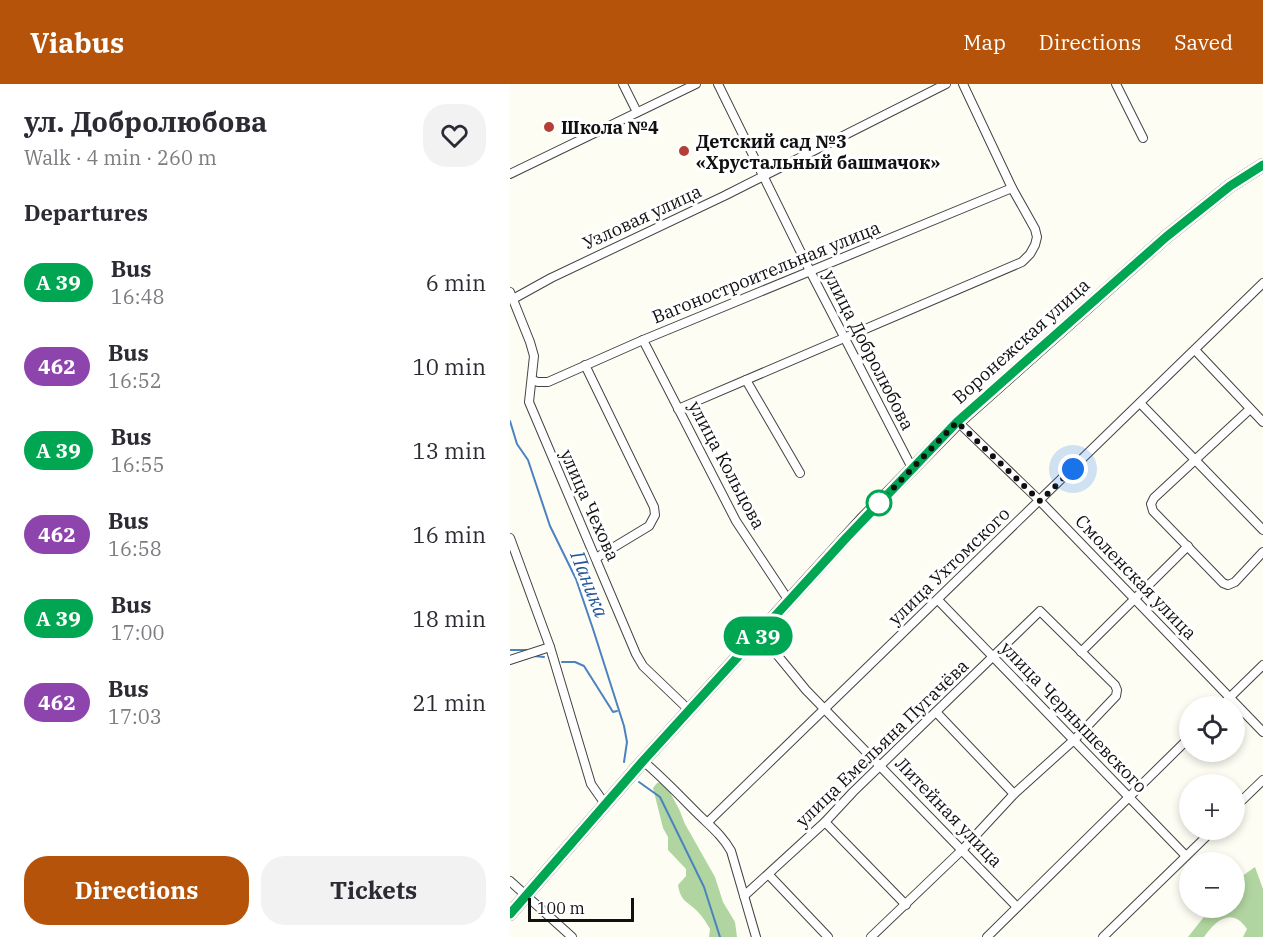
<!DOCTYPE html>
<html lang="en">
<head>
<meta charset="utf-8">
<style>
	:root { --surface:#fff; --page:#f2f2f3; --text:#2b2b33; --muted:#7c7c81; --accent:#b45309 }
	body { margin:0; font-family:"IBM Plex Serif",serif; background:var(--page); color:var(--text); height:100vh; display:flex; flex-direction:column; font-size:22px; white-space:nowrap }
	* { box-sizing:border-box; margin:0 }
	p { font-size:20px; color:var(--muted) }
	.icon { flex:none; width:33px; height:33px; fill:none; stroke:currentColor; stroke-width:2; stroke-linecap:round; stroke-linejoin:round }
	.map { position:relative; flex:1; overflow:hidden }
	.panel { display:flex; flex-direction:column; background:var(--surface); width:510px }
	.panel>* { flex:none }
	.badge { padding:0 12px; border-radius:20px; font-size:21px; line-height:39px }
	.buttons { position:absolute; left:669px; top:612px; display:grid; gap:12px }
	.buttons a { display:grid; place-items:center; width:66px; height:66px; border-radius:50%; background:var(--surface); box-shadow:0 3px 9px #0003; font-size:30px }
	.scale { position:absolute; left:18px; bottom:15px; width:106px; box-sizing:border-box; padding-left:6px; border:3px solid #101010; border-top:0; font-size:16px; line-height:21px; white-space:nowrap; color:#101010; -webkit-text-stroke:4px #fff; paint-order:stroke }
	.you { position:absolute; width:30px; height:30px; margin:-15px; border:4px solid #fff; border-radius:50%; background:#1a73e8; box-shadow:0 0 0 9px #1a73e833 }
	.map>.badge { position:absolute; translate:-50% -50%; box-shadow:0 0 0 3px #fff }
	h2 { padding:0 24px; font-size:22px; line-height:54px }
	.round { display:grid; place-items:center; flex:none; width:63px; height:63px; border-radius:24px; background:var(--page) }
	.summary { display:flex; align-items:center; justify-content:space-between; height:102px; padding:0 24px }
	h1 { font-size:28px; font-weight:700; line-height:45px }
	.button { display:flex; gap:12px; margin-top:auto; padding:12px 24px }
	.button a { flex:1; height:69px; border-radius:24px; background:var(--accent); color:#fff; font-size:24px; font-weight:700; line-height:69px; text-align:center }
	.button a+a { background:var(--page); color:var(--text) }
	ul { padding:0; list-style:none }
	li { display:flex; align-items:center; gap:18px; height:84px; padding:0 24px }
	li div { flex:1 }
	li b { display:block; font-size:22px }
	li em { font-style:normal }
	li .badge { min-width:66px; font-weight:700; text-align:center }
	header { display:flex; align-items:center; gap:36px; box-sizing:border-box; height:84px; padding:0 30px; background:var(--accent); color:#fff }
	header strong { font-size:28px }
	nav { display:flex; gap:33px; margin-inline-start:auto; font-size:21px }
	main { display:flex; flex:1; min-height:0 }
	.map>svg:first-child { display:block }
</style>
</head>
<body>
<header>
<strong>Viabus</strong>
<nav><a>Map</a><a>Directions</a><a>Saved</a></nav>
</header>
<main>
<section class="panel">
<div class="summary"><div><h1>ул. Добролюбова</h1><p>Walk · 4 min · 260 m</p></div><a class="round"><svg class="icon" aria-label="heart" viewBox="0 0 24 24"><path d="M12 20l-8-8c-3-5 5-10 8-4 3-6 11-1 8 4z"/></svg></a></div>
<h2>Departures</h2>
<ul>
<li><span class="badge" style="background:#00a651;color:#fff">А 39</span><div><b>Bus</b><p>16:48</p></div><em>6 min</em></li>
<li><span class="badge" style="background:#8e44ad;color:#fff">462</span><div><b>Bus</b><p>16:52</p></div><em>10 min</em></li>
<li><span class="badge" style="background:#00a651;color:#fff">А 39</span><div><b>Bus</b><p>16:55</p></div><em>13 min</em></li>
<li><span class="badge" style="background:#8e44ad;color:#fff">462</span><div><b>Bus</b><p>16:58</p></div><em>16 min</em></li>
<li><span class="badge" style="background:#00a651;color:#fff">А 39</span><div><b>Bus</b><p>17:00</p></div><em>18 min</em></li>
<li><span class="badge" style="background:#8e44ad;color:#fff">462</span><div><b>Bus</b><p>17:03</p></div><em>21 min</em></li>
</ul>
<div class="button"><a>Directions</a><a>Tickets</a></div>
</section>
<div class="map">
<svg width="753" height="853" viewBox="0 0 753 853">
	<rect width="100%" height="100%" fill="#fefdf4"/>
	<g fill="#b1d5a0">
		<path d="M 152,698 L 156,701 L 169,725 L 175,740 L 205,793 L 213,818 L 225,838 L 227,853 L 199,853 L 200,845 C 197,840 193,833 188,828 C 178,817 171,819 168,801 L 176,792 L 176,785 L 158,766 L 158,753 L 153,744 L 143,704 L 147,699 Z"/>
		<path d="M 745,783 L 753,805 L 753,853 L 733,853 L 737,845 C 722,822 705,837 694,853 L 678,853 L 701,824 L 724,824 L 725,801 L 735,790 Z"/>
	</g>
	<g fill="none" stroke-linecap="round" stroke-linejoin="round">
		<g stroke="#4b82c1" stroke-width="2">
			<path d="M 0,337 L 7,360 L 18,376 L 40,442 L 66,495 L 83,545 L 114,642 L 117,658 L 114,678"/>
			<path d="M 0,566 L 20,566"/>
			<path d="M 23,570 L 24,572 L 34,573"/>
			<path d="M 52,578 L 65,578 L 74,582 L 103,628 L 107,627"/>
			<path d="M 129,698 L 150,713 L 194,803 L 210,853"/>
		</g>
		<g stroke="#434343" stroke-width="10">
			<g id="street">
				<path d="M 113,0 L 127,28"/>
				<path d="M 208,0 L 300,187 L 402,384"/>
				<path d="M 606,0 L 633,54"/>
				<path d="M 0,90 L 186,0"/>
				<path d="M 0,208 L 20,258 L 24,272 L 19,318 L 126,570 L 133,582 L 180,627"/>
				<path d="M 3,215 L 41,194 L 214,112 L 436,0"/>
				<path d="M 133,256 L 226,437 L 279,517"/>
				<path d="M 685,266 L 753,338"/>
				<path d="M 75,281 L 144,423 L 145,431 L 139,442 L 86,474"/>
				<path d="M 22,296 L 28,298 L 38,298 L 133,256 L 502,104"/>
				<path d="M 236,296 L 290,389"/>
				<path d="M 630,319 L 753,446"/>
				<path d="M 168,325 L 512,178 L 520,170 L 525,161 L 527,153 L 525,145 L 502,104 L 453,0"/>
				<path d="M 740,325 L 644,414 L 641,420 L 643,427 L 713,499 L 718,501 L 725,498 L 753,468"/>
				<path d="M 448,338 L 530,417 L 753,648"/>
				<path d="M 0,454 L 40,563 L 81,700 L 95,720"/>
				<path d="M 428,516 L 676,772"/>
				<path d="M 250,550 L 296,606 L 507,823"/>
				<path d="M 571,568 L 678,462"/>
				<path d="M 0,576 L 40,563"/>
				<path d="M 711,622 L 753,581"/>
				<path d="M 426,628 L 504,710"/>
				<path d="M 133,677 C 153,694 169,711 187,729 C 200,742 212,751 221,767 L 246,853"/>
				<path d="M 724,724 L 753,696"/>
				<path d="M 198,738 L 753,199"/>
				<path d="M 315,738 L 396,821"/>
				<path d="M 259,791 L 318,853"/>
				<path d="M 0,797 L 62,853"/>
				<path d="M 234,812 L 315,738 L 343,708 L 530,527 L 605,601 L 607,606 L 606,612 L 565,655 L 504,710 L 453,765 L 361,853"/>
				<path d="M 477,853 L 680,653"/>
				<path d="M 593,853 L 703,746"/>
			</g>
		</g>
		<g stroke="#323232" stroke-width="14">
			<path id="secondary" d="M 0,830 L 133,677 L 352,436 L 448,338 L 656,153 L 720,102 L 753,81"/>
		</g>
		<use href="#street" stroke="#fff" stroke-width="8"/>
		<use href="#secondary" stroke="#f6f8b5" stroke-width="12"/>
	</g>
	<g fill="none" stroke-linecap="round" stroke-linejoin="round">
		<g stroke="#fff" stroke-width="14">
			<path id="line" d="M 0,830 L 133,677 L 337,453 L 447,338 L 656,153 L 720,102 L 753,81"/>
		</g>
		<use href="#line" stroke="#00a651" stroke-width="9"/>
		<path stroke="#101010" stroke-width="6" stroke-dasharray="0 10.8" d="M 369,419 L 447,338 L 530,417 L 563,385"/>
	</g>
	<g fill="#b43f34" stroke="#fff" stroke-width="2">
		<circle cx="39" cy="43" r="6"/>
		<circle cx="174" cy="67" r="6"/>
	</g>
	<circle fill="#fff" stroke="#00a651" stroke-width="3" cx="369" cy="419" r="12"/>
	<g text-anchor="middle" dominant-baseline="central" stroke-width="6" stroke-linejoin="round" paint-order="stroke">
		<g font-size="18" font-weight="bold" fill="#101010" stroke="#fff" text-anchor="start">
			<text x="51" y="43">Школа №4</text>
			<text x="186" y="57">Детский сад №3<tspan x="186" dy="21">«Хрустальный башмачок»</tspan></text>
		</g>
		<g font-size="18" fill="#101010" stroke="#fff">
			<text transform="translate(132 133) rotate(-25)">Узловая улица</text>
			<text transform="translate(256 188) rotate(-22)">Вагоностроительная улица</text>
			<text transform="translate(511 257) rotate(-42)">Воронежская улица</text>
			<text transform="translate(359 266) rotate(63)">улица Добролюбова</text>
			<text transform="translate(217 381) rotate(62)">улица Кольцова</text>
			<text transform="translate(80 421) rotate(66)">улица Чехова</text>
			<text transform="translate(439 482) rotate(-44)">улица Ухтомского</text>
			<text transform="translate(626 493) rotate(46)">Смоленская улица</text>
			<text transform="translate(564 633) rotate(46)">улица Чернышевского</text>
			<text transform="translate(372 659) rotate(-44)">улица Емельяна Пугачёва</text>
			<text transform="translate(439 728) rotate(46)">Литейная улица</text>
		</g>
		<g font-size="20" font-style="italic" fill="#245597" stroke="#fff">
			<text transform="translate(80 500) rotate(68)">Паника</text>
		</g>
	</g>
</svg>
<div class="buttons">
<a><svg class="icon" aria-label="locate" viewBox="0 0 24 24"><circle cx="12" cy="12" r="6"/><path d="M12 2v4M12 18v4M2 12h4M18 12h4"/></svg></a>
<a>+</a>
<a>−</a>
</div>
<div class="scale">100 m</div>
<div class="you" style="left:563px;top:385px"></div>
<b class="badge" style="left:248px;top:552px;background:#00a651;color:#fff">А 39</b>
</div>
</main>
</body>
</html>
